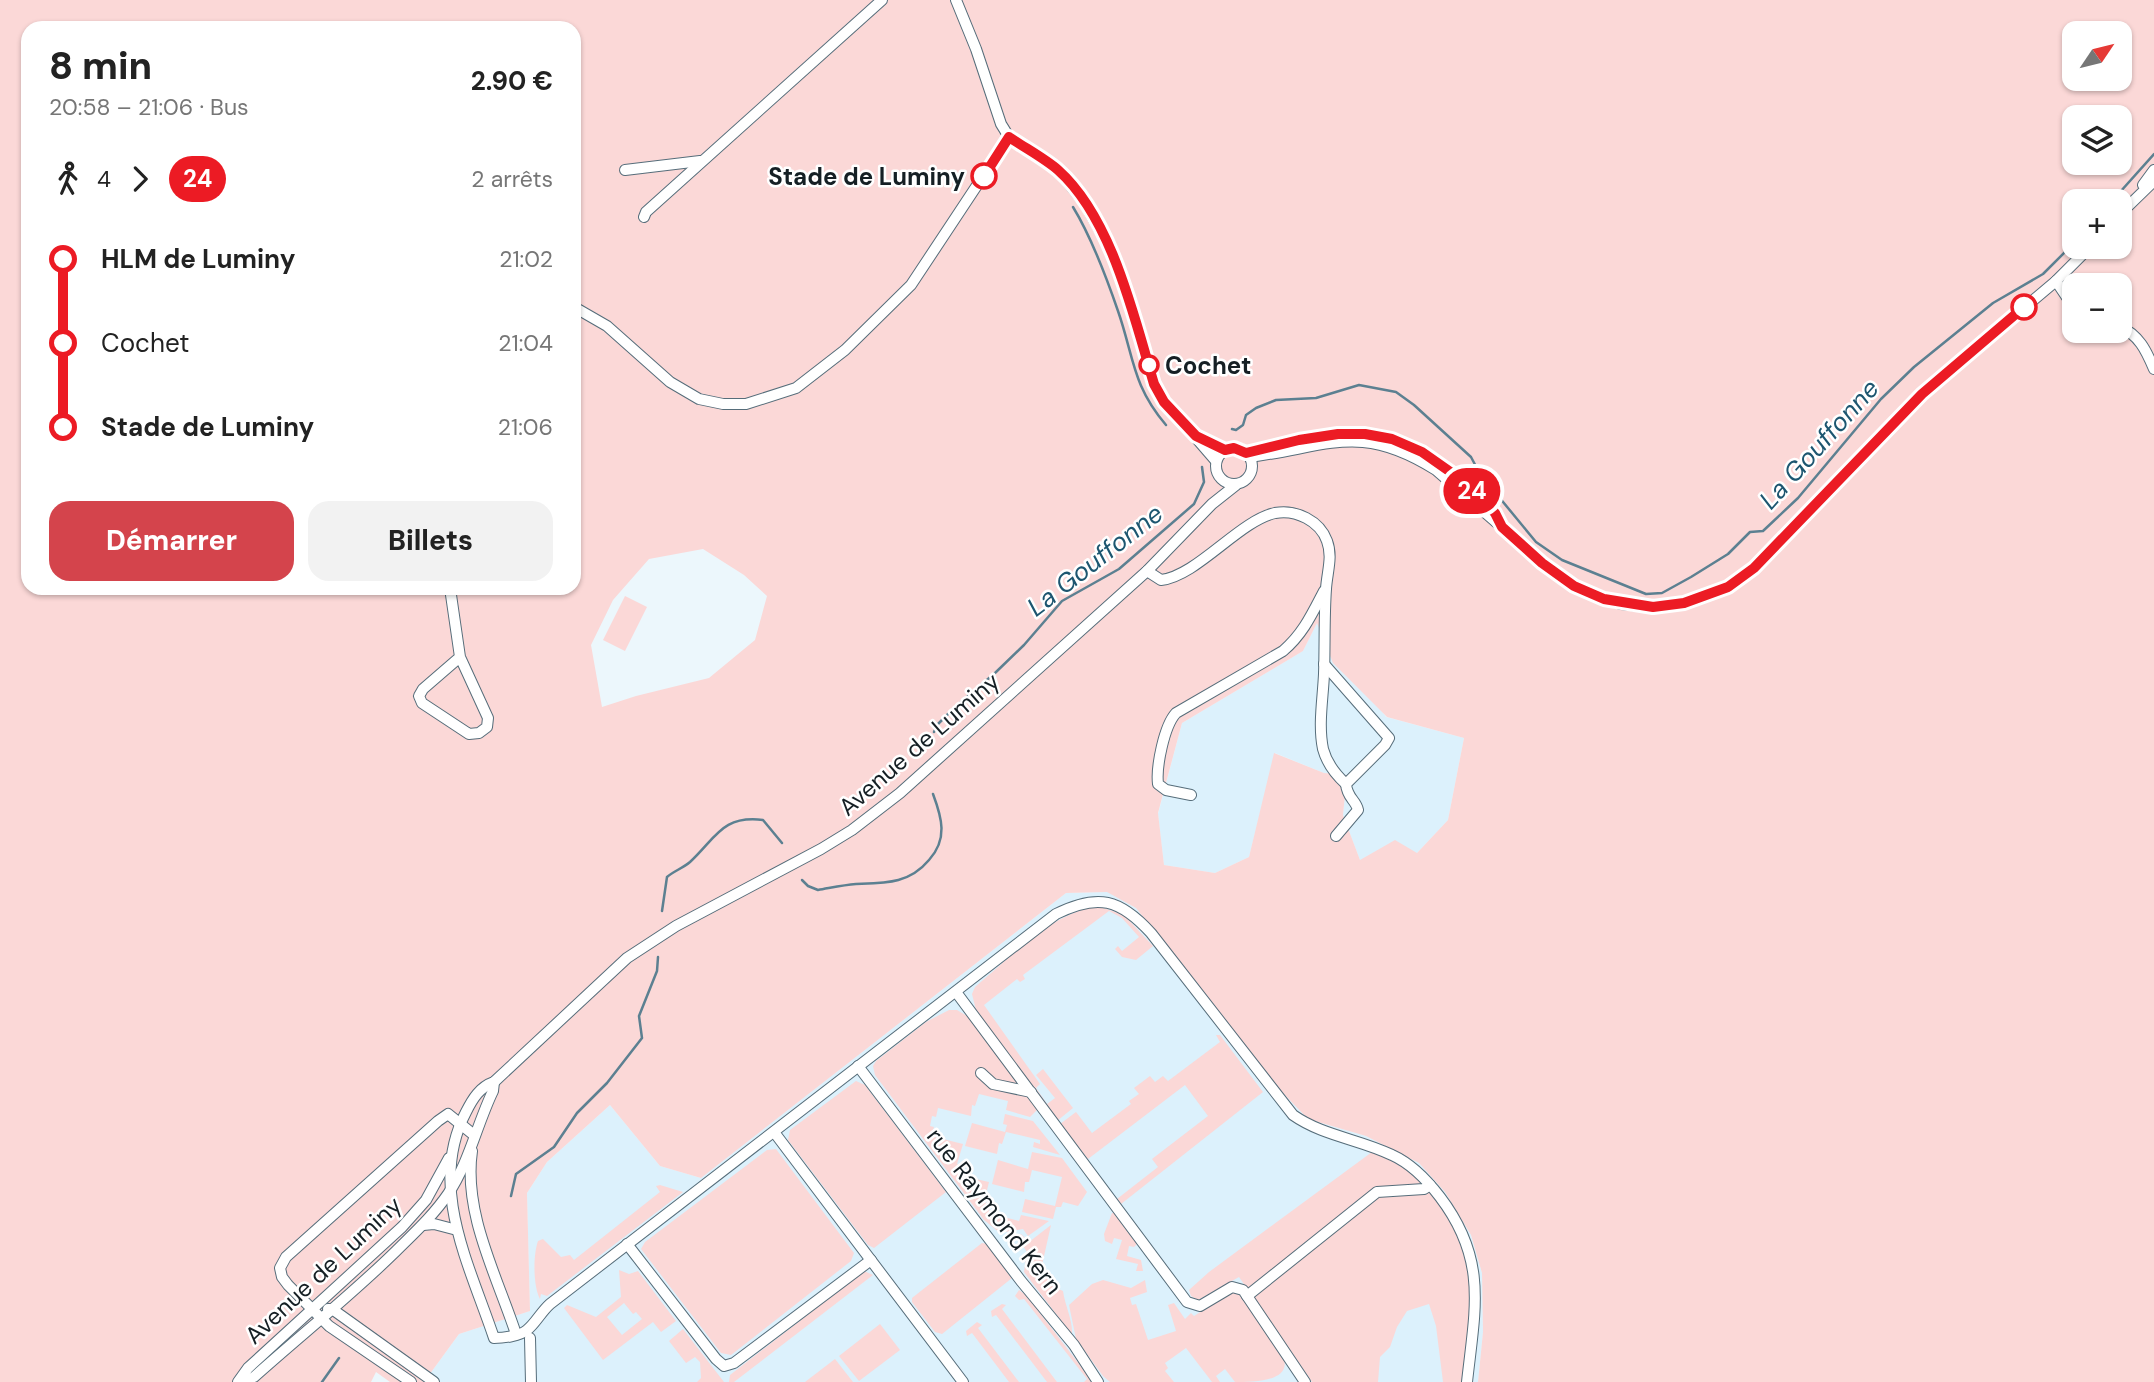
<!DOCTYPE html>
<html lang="fr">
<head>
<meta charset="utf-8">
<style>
	:root { --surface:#fff; --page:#f2f2f2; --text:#222; --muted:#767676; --accent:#d4444c }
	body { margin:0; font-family:"DM Sans",sans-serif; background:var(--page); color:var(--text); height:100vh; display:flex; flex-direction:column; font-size:26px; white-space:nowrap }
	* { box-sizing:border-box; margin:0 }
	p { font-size:23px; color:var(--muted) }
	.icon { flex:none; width:38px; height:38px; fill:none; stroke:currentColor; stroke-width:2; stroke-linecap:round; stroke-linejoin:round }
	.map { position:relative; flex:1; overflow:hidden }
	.side { position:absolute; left:21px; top:21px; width:560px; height:574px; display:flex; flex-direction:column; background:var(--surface); border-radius:21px; box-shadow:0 2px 5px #0004 }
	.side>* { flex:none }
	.badge { padding:0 14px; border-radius:23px; font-size:24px; line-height:46px }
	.needle { width:46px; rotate:55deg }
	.tools { position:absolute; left:2062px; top:21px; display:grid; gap:14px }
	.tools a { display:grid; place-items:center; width:70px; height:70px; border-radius:14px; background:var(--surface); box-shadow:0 2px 5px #0004; font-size:35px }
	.map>.badge { position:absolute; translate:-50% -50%; box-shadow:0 0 0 4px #fff }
	.legs { display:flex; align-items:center; gap:10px; height:77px; padding:0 28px; font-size:23px }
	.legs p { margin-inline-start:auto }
	.summary { display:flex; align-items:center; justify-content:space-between; height:119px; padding:0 28px }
	h1 { font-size:38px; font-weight:800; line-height:52px }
	.button { display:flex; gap:14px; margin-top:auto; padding:14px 28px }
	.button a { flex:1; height:80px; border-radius:21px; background:var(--accent); color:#fff; font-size:28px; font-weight:800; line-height:80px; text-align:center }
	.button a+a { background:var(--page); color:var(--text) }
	ul { padding:0 28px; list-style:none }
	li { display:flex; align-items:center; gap:24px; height:84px; font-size:26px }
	li i { display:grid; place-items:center; width:10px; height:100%; margin:0 9px; background:currentColor }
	li i::after { content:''; width:18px; height:18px; margin:-9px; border:5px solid; border-radius:50%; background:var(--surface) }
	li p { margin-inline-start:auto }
	li:first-child i { background:linear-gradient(#0000 50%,currentColor 0) }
	li:last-child i { background:linear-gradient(currentColor 50%,#0000 0) }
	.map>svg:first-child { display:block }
</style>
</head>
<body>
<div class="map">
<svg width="2154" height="1382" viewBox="0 0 2154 1382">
	<rect width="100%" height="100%" fill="#ecf7fc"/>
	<g fill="#dcf1fc">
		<path d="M 1317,623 L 1386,717 L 1464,738 L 1448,820 L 1417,853 L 1360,860 L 1343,815 L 1347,775 L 1324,773 L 1275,753 L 1249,857 L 1215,873 L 1164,865 L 1158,814 L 1182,723 L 1303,651 Z"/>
		<path d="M 1108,892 L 1136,908 L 1308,1119 L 1366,1136 L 1419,1163 L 1445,1192 L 1471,1235 L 1482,1273 L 1483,1332 L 1478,1382 L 424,1382 L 459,1334 L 530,1311 L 527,1193 L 547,1162 L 610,1105 L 660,1166 L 701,1178 L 1066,893 Z"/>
	</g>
	<g fill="#fbd8d7" fill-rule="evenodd">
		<path d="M 0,0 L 2154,0 L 2154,1382 L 1478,1382 L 1483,1332 L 1482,1273 L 1471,1235 L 1445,1192 L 1419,1163 L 1366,1136 L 1308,1119 L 1280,1090 L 1136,908 L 1107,892 L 1066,893 L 701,1178 L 660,1166 L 610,1105 L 547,1162 L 527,1193 L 530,1311 L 459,1334 L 424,1382 L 390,1382 L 376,1372 L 371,1382 L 0,1382 ZM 28,28 L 574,28 L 574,588 L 28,588 ZM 2074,33 L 2119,33 L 2119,79 L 2074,79 ZM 2074,117 L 2119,117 L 2119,163 L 2074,163 ZM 2074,201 L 2119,201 L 2119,247 L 2074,247 ZM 2074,285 L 2119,285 L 2119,331 L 2074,331 ZM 703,549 L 744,575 L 767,596 L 755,640 L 709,678 L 636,696 L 602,707 L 591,645 L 613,600 L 649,559 ZM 1317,623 L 1333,663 L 1387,717 L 1464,738 L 1448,820 L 1417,853 L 1395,840 L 1360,860 L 1343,815 L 1347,775 L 1324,773 L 1274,753 L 1249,857 L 1215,873 L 1164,865 L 1158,813 L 1182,723 L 1303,651 Z"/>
		<path d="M 625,596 L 647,607 L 625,651 L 603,640 Z"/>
		<path d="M 1098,906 L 1124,915 L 1153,946 L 1136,960 L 1122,957 L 1115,949 L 1118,946 L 1122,951 L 1139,937 L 1122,918 L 1109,911 L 1023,975 L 1025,979 L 1020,982 L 1017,979 L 984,1005 L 1040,1084 L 1036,1088 L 1047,1104 L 1055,1098 L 1036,1075 L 1043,1069 L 1073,1108 L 1057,1121 L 976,1010 L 972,994 L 975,987 C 1011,957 1051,913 1098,906 Z"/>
		<path d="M 949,1010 L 957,1010 L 967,1016 L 1038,1109 L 1030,1117 L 1006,1110 L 1008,1101 L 979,1094 L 975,1106 L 972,1105 L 971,1116 L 938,1108 L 936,1117 L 932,1116 L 930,1126 L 934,1127 L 931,1136 L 963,1144 L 957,1164 L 961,1165 L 958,1175 L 989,1182 L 984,1202 L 990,1204 L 989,1213 L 1019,1221 L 1021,1215 L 1049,1221 L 1028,1236 L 1023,1229 L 1000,1233 L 984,1220 L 875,1075 L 873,1066 L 876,1061 L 926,1022 Z"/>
		<path d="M 1216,1035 L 1220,1035 L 1263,1092 L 1121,1204 L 1117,1199 L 1158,1167 L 1152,1159 L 1208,1116 L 1185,1085 L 1088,1159 L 1060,1124 L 1076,1112 L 1092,1133 L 1131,1104 L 1129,1101 L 1139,1094 L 1134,1088 L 1150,1076 L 1155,1082 L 1163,1076 L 1168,1081 L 1220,1042 Z"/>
		<path d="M 856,1081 L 865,1085 L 946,1192 L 874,1248 L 868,1245 L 788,1140 L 790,1130 Z"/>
		<path d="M 1005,1114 L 1033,1121 L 1060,1155 L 1033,1147 L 1034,1142 L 1040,1144 L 1040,1140 L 1006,1132 L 1002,1144 L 999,1143 L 997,1154 L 965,1146 L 972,1123 L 1005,1132 L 1007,1125 L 1003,1124 Z"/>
		<path d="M 776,1149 L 854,1253 L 851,1261 L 731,1355 L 721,1353 L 641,1249 L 645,1242 L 767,1150 Z"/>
		<path d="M 1032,1152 L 1062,1158 L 1087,1192 L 1078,1206 L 1063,1202 L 1061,1207 L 1056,1207 L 1053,1219 L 1022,1212 L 1025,1199 L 1055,1206 L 1062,1177 L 1032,1170 L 1029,1182 L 1025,1182 L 1024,1192 L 992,1184 L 998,1160 L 1028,1169 Z"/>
		<path d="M 1372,1152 C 1382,1156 1393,1159 1401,1165 C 1435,1186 1460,1226 1469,1265 C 1475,1293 1466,1352 1462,1382 L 1443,1382 L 1436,1326 L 1429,1304 L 1407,1311 L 1397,1327 L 1390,1347 L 1380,1357 L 1378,1382 L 1312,1382 L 1239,1277 L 1198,1300 L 1191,1296 L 1189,1290 L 1209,1272 Z"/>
		<path d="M 660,1185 L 683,1192 L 547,1296 L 541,1294 L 540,1299 C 533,1286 533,1255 538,1241 L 543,1239 L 561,1257 L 570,1255 L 574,1260 L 660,1192 L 656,1186 Z"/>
		<path d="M 1112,1213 L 1115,1213 L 1138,1243 L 1134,1247 L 1129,1246 L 1127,1256 L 1141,1260 L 1143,1271 L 1136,1271 L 1138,1264 L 1116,1259 L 1122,1240 L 1114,1238 L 1112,1244 L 1105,1241 L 1104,1234 Z"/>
		<path d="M 1051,1225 L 1040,1274 L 1049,1277 L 1050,1285 L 1063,1291 C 1065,1306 1073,1320 1072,1335 L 1024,1272 L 1027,1252 L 1017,1237 L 1021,1234 L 1029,1242 Z"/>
		<path d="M 982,1243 L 988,1244 L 1012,1278 L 942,1334 L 935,1332 L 912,1302 L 912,1298 Z"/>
		<path d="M 619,1270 L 629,1274 L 638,1271 L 676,1321 L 661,1332 L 653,1322 L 603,1360 L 564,1308 L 567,1305 L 596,1317 L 621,1297 ZM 624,1303 L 633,1314 L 636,1312 L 642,1319 L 622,1335 L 607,1317 Z"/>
		<path d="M 864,1271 L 873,1275 L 734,1382 L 729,1382 L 730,1375 Z"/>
		<path d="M 1103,1280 L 1131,1288 L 1145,1280 L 1147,1292 L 1130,1298 L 1132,1305 L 1136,1304 L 1148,1340 L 1176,1331 L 1168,1305 L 1174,1303 L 1185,1319 L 1191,1313 L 1194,1316 L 1232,1292 L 1240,1294 L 1284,1358 C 1291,1382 1253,1382 1235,1382 L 1225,1369 L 1216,1376 L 1220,1382 L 1212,1382 L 1186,1348 L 1165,1363 L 1168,1368 L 1165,1371 L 1174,1382 L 1110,1382 L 1103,1376 L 1076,1339 L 1069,1305 L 1092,1284 Z"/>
		<path d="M 1019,1290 L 1026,1295 L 1093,1382 L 1084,1382 L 1087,1379 L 1024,1299 L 1019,1300 L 1015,1296 Z"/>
		<path d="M 1002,1304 L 1006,1305 L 1002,1309 L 1057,1382 L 1047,1382 L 996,1315 L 992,1317 L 991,1311 Z"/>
		<path d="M 977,1322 L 982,1325 L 978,1328 L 1019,1382 L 1009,1382 L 972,1333 L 967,1336 L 966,1331 Z"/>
		<path d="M 880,1324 L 900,1350 L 859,1381 L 839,1356 Z"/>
		<path d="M 683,1329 L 724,1382 L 697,1382 L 701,1378 L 700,1362 L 695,1357 L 686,1363 L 669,1341 Z"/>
		<path d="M 835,1359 L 853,1382 L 805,1382 Z"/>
	</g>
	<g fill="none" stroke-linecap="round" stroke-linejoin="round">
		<g stroke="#5c8091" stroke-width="2.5">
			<path d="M 2112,201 L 2154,154"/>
			<path d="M 1073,207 C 1092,238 1106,276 1118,311 C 1134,357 1132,385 1166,425"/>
			<path d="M 1232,429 L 1236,430 L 1243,425 L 1246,415 L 1256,408 L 1276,400 L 1316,398 L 1359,385 L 1396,392 L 1414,405 L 1471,457 L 1480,474 L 1536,542 L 1562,560 L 1646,594 L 1662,593 L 1691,577 L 1728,554 L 1750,532 L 1763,531 L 1798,498 L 1881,399 L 1914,367 L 1993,303 L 2043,274 L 2074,243"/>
			<path d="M 934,732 L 937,725 L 953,709 L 995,673 L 1024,645 L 1062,601 L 1119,569 L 1194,504 L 1204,482 L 1202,467"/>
			<path d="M 802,880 L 808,886 L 818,890 C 830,888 843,885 856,884 C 885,883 909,884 929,860 C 948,839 942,818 933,794"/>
			<path d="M 662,911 L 667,877 C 674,871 683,868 690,862 C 716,838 722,815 763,820 L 782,843"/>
			<path d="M 511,1196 L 516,1174 L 554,1147 L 577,1113 L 607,1083 L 642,1038 L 639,1016 L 657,971 L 658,957"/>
			<path d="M 322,1382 L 339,1358"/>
		</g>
		<g stroke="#566d7a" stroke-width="12">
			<g id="minor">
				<path d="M 956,0 L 976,49 L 1001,124 L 1009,137 L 1058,170 L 1084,202 L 1105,239 L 1121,278 L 1154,384 L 1165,402 L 1216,461"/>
				<path d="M 625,170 L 700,161"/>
				<path d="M 2143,185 L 2154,170"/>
				<path d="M 2119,215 L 2154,181"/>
				<path d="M 644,217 L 646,212 L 882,0"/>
				<path d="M 2056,281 L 2074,308"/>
				<path d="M 574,307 L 607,326 L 670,382 L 699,399 L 723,404 L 746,404 L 796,388 L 845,350 L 911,285 L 1009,137"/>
				<path d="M 2119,326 C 2139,335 2146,350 2154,369"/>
				<circle cx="1234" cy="466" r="18"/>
				<path d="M 1249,457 C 1329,447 1360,422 1436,470 L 1557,575 L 1574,586 L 1604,599 L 1621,604 L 1652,607 L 1684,603 L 1728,587 L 1754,568 L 1922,394 L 2056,281 L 2090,247"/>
				<path d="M 1236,485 L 1212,504 L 1147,571 L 900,793 L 852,830 L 821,849 L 676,926 L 627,958 L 494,1082 C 480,1087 473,1098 466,1112 C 427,1186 470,1266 494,1338 C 503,1338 520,1336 527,1330 C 535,1324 541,1312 550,1304 L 1056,914 C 1098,893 1120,899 1151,933 L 1293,1115 C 1323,1136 1359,1139 1392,1155 C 1412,1164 1427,1180 1440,1197 C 1488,1260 1475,1309 1467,1382"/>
				<path d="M 1147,571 L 1161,580 C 1197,576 1239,521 1275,513 C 1296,509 1320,521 1327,541 C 1333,557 1327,572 1326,589 C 1324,617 1325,646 1324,674 C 1323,698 1318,725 1323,749 C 1327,764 1335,774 1346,784"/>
				<path d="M 450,588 L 460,657 L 488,718 L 487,727 L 479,733 L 469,734 L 422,703 L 419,696 L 423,689 L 460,657"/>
				<path d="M 1324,664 L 1389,738 L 1385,745 L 1346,784 C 1347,798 1356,800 1358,810 L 1336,836"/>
				<path d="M 1191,795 L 1166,790 L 1158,784 C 1156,767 1164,726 1176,713 L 1283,651 C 1303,634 1312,614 1324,591"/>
				<path d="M 956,992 L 1187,1302 L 1200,1306 L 1232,1287 L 1243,1290 L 1305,1382"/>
				<path d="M 858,1066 L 1021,1281 L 1074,1345 L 1098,1382"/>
				<path d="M 981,1073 L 993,1084 L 1031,1092"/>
				<path d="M 774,1132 L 963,1382"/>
				<path d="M 472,1151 C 463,1213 497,1276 516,1334"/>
				<path d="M 423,1225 L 434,1224 L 457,1230"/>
				<path d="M 627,1244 L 716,1359 L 724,1366 L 734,1363 L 871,1260"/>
				<path d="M 1247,1296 L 1377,1192 L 1424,1189 L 1430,1185"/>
				<path d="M 328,1309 L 332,1309 L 434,1382"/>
				<path d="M 530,1338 L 531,1382"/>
				<path d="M 238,1382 L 248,1368 L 402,1227 L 426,1200 L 449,1158"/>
				<path d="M 242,1382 L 254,1377 C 301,1335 350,1296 394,1253 C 413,1234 433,1216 448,1194 C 469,1163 477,1124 493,1091 L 494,1082"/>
				<path d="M 411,1382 L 329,1326 L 288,1285 L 282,1277 L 280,1268 L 286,1257 L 438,1121 L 448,1114 L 474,1135"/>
			</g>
		</g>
		<use href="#minor" stroke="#fff" stroke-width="10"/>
	</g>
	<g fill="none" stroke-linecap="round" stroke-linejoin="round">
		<g stroke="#fff" stroke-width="16">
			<path id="line-1" d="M 984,176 L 1009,137 C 1025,148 1044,158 1058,170 C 1112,218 1134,317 1154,384 L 1164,402 L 1196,436 L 1225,450 L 1234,448 L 1246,453 L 1299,440 L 1338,434 L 1365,434 L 1392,439 L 1422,452 L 1459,478 L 1495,513 L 1502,527 L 1542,563 L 1574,586 L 1604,599 L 1653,607 L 1684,603 L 1728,587 L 1754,568 L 1922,394 L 2024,307"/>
		</g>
		<use href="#line-1" stroke="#ec1b24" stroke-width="10"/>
	</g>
	<g fill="#fff" stroke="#ec1b24" stroke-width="3.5">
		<circle cx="984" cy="176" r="12"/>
		<circle cx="2024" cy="307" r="12"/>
		<circle cx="1149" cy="365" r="9"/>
	</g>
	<g text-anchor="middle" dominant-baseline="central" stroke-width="5" stroke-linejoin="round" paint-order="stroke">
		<g font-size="24" font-weight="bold" fill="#151f24" stroke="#fff" text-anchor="end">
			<text x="965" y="176">Stade de Luminy</text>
			<text x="1165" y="365" text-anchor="start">Cochet</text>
		</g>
		<g font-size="24" fill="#151f24" stroke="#fff">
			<text transform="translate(919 744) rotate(-41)">Avenue de Luminy</text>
			<text transform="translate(995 1211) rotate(52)">rue Raymond Kern</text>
			<text transform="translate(323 1270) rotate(-43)">Avenue de Luminy</text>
		</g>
		<g font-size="26" font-style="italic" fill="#1d5670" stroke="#fff">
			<text transform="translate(1819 444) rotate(-48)">La Gouffonne</text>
			<text transform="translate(1095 560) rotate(-38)">La Gouffonne</text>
		</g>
	</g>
</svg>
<div class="tools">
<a><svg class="needle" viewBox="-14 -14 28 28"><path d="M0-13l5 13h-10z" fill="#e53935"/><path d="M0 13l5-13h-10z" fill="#767676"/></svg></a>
<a><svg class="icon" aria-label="layers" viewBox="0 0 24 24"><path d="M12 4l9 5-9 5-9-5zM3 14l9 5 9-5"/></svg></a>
<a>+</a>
<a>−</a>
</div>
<b class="badge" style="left:1472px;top:491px;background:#ec1b24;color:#fff">24</b>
<section class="side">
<div class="summary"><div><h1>8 min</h1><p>20:58 – 21:06 · Bus</p></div><b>2.90 €</b></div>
<div class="legs"><svg class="icon" aria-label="walk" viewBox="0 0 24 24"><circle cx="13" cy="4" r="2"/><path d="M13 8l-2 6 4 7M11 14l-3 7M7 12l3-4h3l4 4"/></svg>4<svg class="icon" aria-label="forward" viewBox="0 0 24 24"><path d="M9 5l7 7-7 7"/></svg><b class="badge" style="background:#ec1b24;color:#fff">24</b><p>2 arrêts</p></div>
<ul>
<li><i style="color:#ec1b24"></i><b>HLM de Luminy</b><p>21:02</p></li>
<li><i style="color:#ec1b24"></i><span>Cochet</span><p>21:04</p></li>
<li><i style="color:#ec1b24"></i><b>Stade de Luminy</b><p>21:06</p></li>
</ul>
<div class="button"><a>Démarrer</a><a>Billets</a></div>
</section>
</div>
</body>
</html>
